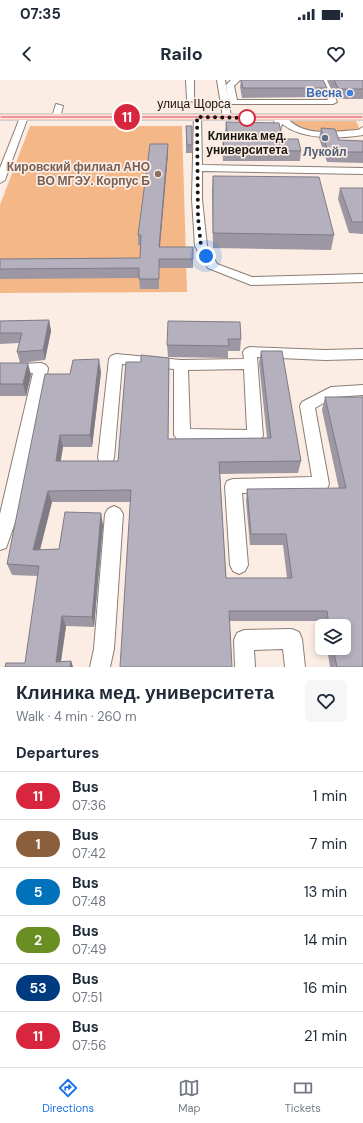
<!DOCTYPE html>
<html lang="en">
<head>
<meta charset="utf-8">
<style>
	:root { --surface:#fff; --page:#f6f6f7; --text:#1f2937; --muted:#747a83; --line:#e0e1e3; --accent:#1a73e8 }
	body { margin:0; font-family:"DM Sans",sans-serif; background:var(--page); color:var(--text); height:100vh; display:flex; flex-direction:column; font-size:15px; white-space:nowrap }
	* { box-sizing:border-box; margin:0 }
	p { font-size:13px; color:var(--muted) }
	.icon { flex:none; width:22px; height:22px; fill:none; stroke:currentColor; stroke-width:2; stroke-linecap:round; stroke-linejoin:round }
	.map { position:relative; height:587px; overflow:hidden }
	.side { display:flex; flex-direction:column; background:var(--surface); flex:1 }
	.side>* { flex:none }
	.badge { padding:0 8px; border-radius:13px; font-size:14px; line-height:26px }
	.fabs { position:absolute; left:315px; top:539px; display:grid; gap:8px }
	.fabs a { display:grid; place-items:center; width:36px; height:36px; border-radius:6px; background:var(--surface); box-shadow:0 2px 6px #0003; font-size:20px }
	.you { position:absolute; width:20px; height:20px; margin:-10px; border:3px solid #fff; border-radius:50%; background:#1a73e8; box-shadow:0 0 0 6px #1a73e833 }
	.map>.badge { position:absolute; translate:-50% -50%; box-shadow:0 0 0 2px #fff }
	h2 { padding:0 16px; font-size:15px; line-height:36px }
	.round { display:grid; place-items:center; flex:none; width:42px; height:42px; border-radius:6px; background:var(--page) }
	.overview { display:flex; align-items:center; justify-content:space-between; height:68px; padding:0 16px }
	h1 { font-size:19px; font-weight:700; line-height:30px }
	ul { padding:0; list-style:none }
	li { display:flex; align-items:center; gap:12px; height:48px; padding:0 16px; border-top:1px solid var(--line) }
	li div { flex:1 }
	li b { display:block; font-size:15px }
	li em { font-style:normal }
	li .badge { min-width:44px; font-weight:700; text-align:center }
	.status { display:flex; justify-content:space-between; align-items:center; height:28px; padding:0 20px; background:var(--surface); direction:ltr }
	.status svg { height:11px; fill:currentColor }
	header { display:flex; justify-content:space-between; align-items:center; height:52px; padding:0 16px; background:var(--surface); font-size:18px; font-weight:700 }
	.menu { display:flex; justify-content:space-around; align-items:center; height:56px; border-top:1px solid var(--line); background:var(--surface); font-size:11px; color:var(--muted) }
	.menu a { display:grid; justify-items:center; gap:2px }
	.menu .active { color:var(--accent) }
	.map>svg:first-child { display:block }
</style>
</head>
<body>
<div class="status"><b>07:35</b><svg viewBox="0 0 49 12"><path d="M0 12V9h3v3zM5 12V6h3v6zM10 12V3h3v9zM15 12V0h3v12zM26 1h20v11H26zM47 4h2v5h-2z"/></svg></div>
<header><svg class="icon" aria-label="back" viewBox="0 0 24 24"><path d="M15 5l-7 7 7 7"/></svg>Railo<svg class="icon" aria-label="heart" viewBox="0 0 24 24"><path d="M12 20l-8-8c-3-5 5-10 8-4 3-6 11-1 8 4z"/></svg></header>
<div class="map">
<svg width="363" height="587" viewBox="0 0 363 587">
	<rect width="100%" height="100%" fill="#fbede3"/>
	<g fill="#f4b788">
		<path d="M 288,41 L 356,41 L 360,50 C 340,54 303,58 288,41 Z"/>
		<path d="M 30,46 L 182,46 L 187,212 L 0,213 L 0,125 Z"/>
	</g>
	<g fill="none" stroke-linecap="round" stroke-linejoin="round">
		<g stroke="#8b7e75" stroke-width="2">
			<g id="minor">
				<path d="M 186,0 L 194,0 L 194,22 L 187,20 Z"/>
				<path d="M 217,0 L 225,0 L 228,20 L 226,5 L 231,0 L 240,0 L 234,6 L 237,20 L 328,20 L 319,0 L 327,0 L 337,22 L 333,24 L 229,24 L 231,37 L 227,39 L 223,37 Z"/>
				<path d="M 56,24 L 63,26 L 60,37 L 56,39 L 52,37 Z"/>
				<path d="M 21,35 L 24,35 L 28,37 L 5,100 L 0,103 L 0,88 Z"/>
				<path d="M 194,35 L 200,35 L 201,37 L 202,85 L 363,88 L 363,94 L 202,91 L 202,119 L 207,166 L 217,184 L 252,197 L 363,194 L 363,202 L 251,205 L 208,188 L 195,166 L 192,119 Z"/>
				<path d="M 276,36 C 284,34 293,45 301,48 C 319,55 340,51 358,50 L 363,47 L 363,55 C 338,59 303,60 282,44 L 280,50 L 276,53 L 272,50 Z"/>
				<path d="M 250,267 L 325,270 L 363,269 L 363,279 L 325,280 L 257,277 L 263,356 L 260,360 L 255,362 L 182,361 L 177,359 L 174,355 L 174,289 L 122,284 L 114,378 L 112,383 L 106,384 L 100,383 L 98,378 L 109,279 L 111,276 L 116,274 L 181,280 L 244,279 L 243,272 L 245,269 ZM 244,289 L 247,350 L 190,349 L 188,290 Z"/>
				<path d="M 41,283 L 46,285 L 48,288 L 46,302 L 17,437 L 6,468 L 0,470 L 0,434 L 33,293 L 0,295 L 0,285 Z"/>
				<path d="M 363,305 L 363,315 L 334,317 L 315,328 L 329,404 L 327,409 L 321,411 L 242,413 L 248,485 L 245,491 L 239,494 L 233,491 L 230,485 L 225,406 L 227,401 L 233,399 L 312,397 L 300,326 L 302,322 L 331,307 Z"/>
				<path d="M 114,426 L 120,429 L 123,434 L 114,569 L 110,587 L 90,587 L 94,569 L 105,434 L 108,429 Z"/>
				<path d="M 292,549 L 299,552 L 302,559 L 305,587 L 285,587 L 283,569 L 254,570 L 255,587 L 235,587 L 234,560 L 237,553 L 244,550 Z"/>
			</g>
		</g>
		<g stroke="#d1d0cf" stroke-width="2">
			<rect id="major" x="0" y="34" width="363" height="6"/>
		</g>
		<use href="#minor" fill="#fff" fill-rule="evenodd"/>
		<use href="#major" fill="#f7ccbd" fill-rule="evenodd"/>
	</g>
	<g fill="#9c97a3">
		<path d="M 241,0 L 323,0 L 327,8 L 325,17 L 242,18 L 240,7 Z"/>
		<path d="M 328,0 L 363,0 L 363,19 L 340,19 L 336,17 Z"/>
		<path d="M 226,42 L 283,59 L 301,71 L 300,81 L 223,81 L 222,69 L 223,59 L 226,59 L 225,53 Z"/>
		<rect x="186" y="46" width="6" height="27"/>
		<path d="M 321,48 L 339,60 L 363,61 L 363,83 L 327,82 L 319,58 Z"/>
		<path d="M 168,64 L 168,73 L 160,167 L 193,167 L 193,188 L 159,188 L 159,209 L 140,209 L 139,198 L 0,199 L 0,179 L 140,178 L 140,165 L 138,165 L 138,155 Z"/>
		<path d="M 213,96 L 334,155 L 331,170 L 213,168 L 212,110 Z"/>
		<path d="M 340,108 L 363,108 L 363,154 L 349,153 L 338,119 Z"/>
		<path d="M 49,240 L 51,251 L 45,280 L 20,283 L 17,272 L 19,263 L 0,264 L 0,241 Z"/>
		<path d="M 240,242 L 241,259 L 240,271 L 228,271 L 228,278 L 168,277 L 167,265 Z"/>
		<path d="M 261,271 L 301,381 L 298,393 L 220,394 L 226,498 L 287,498 L 283,465 L 250,465 L 246,421 L 247,409 L 339,409 L 322,330 L 325,317 L 363,317 L 363,587 L 330,587 L 327,568 L 344,568 L 344,546 L 323,546 L 323,541 L 230,541 L 130,422 L 52,422 L 40,470 L 59,469 L 103,445 L 94,547 L 66,546 L 61,582 L 71,581 L 73,587 L 5,587 L 25,583 L 38,496 L 12,495 L 7,484 L 70,294 L 101,292 L 92,367 L 63,367 L 60,381 L 118,381 L 141,282 L 169,278 L 168,359 L 267,358 L 259,283 Z"/>
		<path d="M 0,283 L 31,295 L 26,316 L 0,316 Z"/>
	</g>
	<g fill="#7f7b85">
		<path d="M 168,64 L 168,73 L 159,176 L 159,167 Z"/>
		<path d="M 49,240 L 51,251 L 45,280 L 43,270 Z"/>
		<path d="M 169,278 L 169,290 L 168,371 L 168,359 Z"/>
		<path d="M 99,279 L 101,292 L 92,367 L 90,355 Z"/>
		<path d="M 28,283 L 31,295 L 26,316 L 23,304 Z"/>
		<path d="M 60,355 L 63,367 L 59,393 L 56,381 Z"/>
		<path d="M 48,411 L 52,422 L 37,481 L 33,470 Z"/>
		<path d="M 101,433 L 103,445 L 94,547 L 92,537 Z"/>
		<path d="M 62,536 L 66,546 L 60,587 L 56,582 Z"/>
		<path d="M 71,581 L 73,587 L 70,587 Z"/>
	</g>
	<g fill="#b5b0be" stroke="#7f7b85">
		<path d="M 241,0 L 323,0 L 327,8 L 243,8 Z"/>
		<path d="M 334,0 L 363,0 L 363,9 L 342,9 L 338,8 Z"/>
		<path d="M 226,42 L 279,43 L 283,59 L 298,59 L 301,71 L 224,70 L 223,59 L 228,59 Z"/>
		<path d="M 186,46 L 192,46 L 192,65 L 187,65 Z"/>
		<path d="M 321,48 L 335,49 L 339,60 L 363,61 L 363,72 L 328,72 Z"/>
		<path d="M 150,64 L 168,64 L 159,167 L 193,167 L 193,179 L 159,179 L 159,199 L 139,199 L 139,188 L 0,189 L 0,179 L 140,178 L 141,155 L 138,155 Z"/>
		<path d="M 213,96 L 319,97 L 334,155 L 213,153 Z"/>
		<path d="M 340,108 L 363,108 L 363,142 L 352,142 Z"/>
		<path d="M 49,240 L 43,270 L 17,272 L 22,253 L 0,253 L 0,241 Z"/>
		<path d="M 168,241 L 240,242 L 241,259 L 228,259 L 229,266 L 167,265 Z"/>
		<path d="M 261,271 L 282,271 L 301,381 L 219,382 L 226,498 L 292,498 L 286,454 L 251,454 L 247,409 L 346,408 L 325,317 L 363,317 L 363,587 L 337,587 L 333,568 L 344,568 L 344,546 L 329,546 L 327,531 L 229,531 L 232,587 L 120,587 L 131,410 L 48,411 L 33,470 L 59,469 L 65,432 L 101,433 L 92,537 L 62,536 L 56,582 L 71,581 L 70,587 L 5,587 L 6,583 L 25,583 L 39,486 L 7,484 L 45,294 L 70,294 L 73,280 L 99,279 L 90,355 L 60,355 L 56,381 L 118,381 L 126,282 L 141,282 L 141,275 L 169,278 L 168,359 L 271,358 Z"/>
		<path d="M 0,283 L 28,283 L 23,304 L 0,304 Z"/>
	</g>
	<rect fill="#d7263d" stroke="#fff" x="0" y="36" width="363" height="2"/>
	<g fill="none" stroke-linecap="round" stroke-linejoin="round">
		<path stroke="#17130f" stroke-width="4" stroke-dasharray="0 7.2" d="M 206,176 L 201,166 L 198,138 L 197,37 L 253,38 L 247,38"/>
	</g>
	<circle fill="#3f7fe0" stroke="#fbede3" stroke-width="1.5" cx="350" cy="13" r="4"/>
	<circle fill="#fff" stroke="#d7263d" stroke-width="2" cx="247" cy="38" r="8"/>
	<circle fill="#5c6f8a" stroke="#fbede3" stroke-width="1.5" cx="325" cy="58" r="4"/>
	<circle fill="#8d6e63" stroke="#fbede3" stroke-width="1.5" cx="158" cy="94" r="4"/>
	<g text-anchor="middle" dominant-baseline="central" stroke-width="3.5" stroke-linejoin="round" paint-order="stroke">
		<g font-size="12" font-weight="bold" fill="#366cbe" stroke="#fbede3" text-anchor="end">
			<text x="342" y="13">Весна</text>
		</g>
		<g font-size="12" fill="#17130f" stroke="#fbede3">
			<text x="194" y="24">улица Щорса</text>
		</g>
		<g font-size="12" font-weight="bold" fill="#17130f" stroke="#fbede3">
			<text x="247" y="56">Клиника мед.<tspan x="247" dy="14">университета</tspan></text>
		</g>
		<g font-size="12" font-weight="bold" fill="#4e5e75" stroke="#fbede3">
			<text x="325" y="72">Лукойл</text>
		</g>
		<g font-size="12" font-weight="bold" fill="#785e54" stroke="#fbede3" text-anchor="end">
			<text x="150" y="87">Кировский филиал АНО<tspan x="150" dy="14">ВО МГЭУ. Корпус Б</tspan></text>
		</g>
	</g>
</svg>
<div class="fabs">
<a><svg class="icon" aria-label="layers" viewBox="0 0 24 24"><path d="M12 4l9 5-9 5-9-5zM3 14l9 5 9-5"/></svg></a>
</div>
<div class="you" style="left:206px;top:176px"></div>
<b class="badge" style="left:127px;top:37px;background:#d7263d;color:#fff">11</b>
</div>
<section class="side">
<div class="overview"><div><h1>Клиника мед. университета</h1><p>Walk · 4 min · 260 m</p></div><a class="round"><svg class="icon" aria-label="heart" viewBox="0 0 24 24"><path d="M12 20l-8-8c-3-5 5-10 8-4 3-6 11-1 8 4z"/></svg></a></div>
<h2>Departures</h2>
<ul>
<li><span class="badge" style="background:#d7263d;color:#fff">11</span><div><b>Bus</b><p>07:36</p></div><em>1 min</em></li>
<li><span class="badge" style="background:#8b5e3c;color:#fff">1</span><div><b>Bus</b><p>07:42</p></div><em>7 min</em></li>
<li><span class="badge" style="background:#0072bc;color:#fff">5</span><div><b>Bus</b><p>07:48</p></div><em>13 min</em></li>
<li><span class="badge" style="background:#6b8e23;color:#fff">2</span><div><b>Bus</b><p>07:49</p></div><em>14 min</em></li>
<li><span class="badge" style="background:#003b80;color:#fff">53</span><div><b>Bus</b><p>07:51</p></div><em>16 min</em></li>
<li><span class="badge" style="background:#d7263d;color:#fff">11</span><div><b>Bus</b><p>07:56</p></div><em>21 min</em></li>
</ul>
</section>
<nav class="menu">
<a class="active"><svg class="icon" aria-label="directions" viewBox="0 0 24 24"><path d="M12 3l9 9-9 9-9-9zM9 14v-3h6M13 9l2 2-2 2"/></svg>Directions</a>
<a><svg class="icon" aria-label="map" viewBox="0 0 24 24"><path d="M3 6l6-2 6 2 6-2v14l-6 2-6-2-6 2zM9 4v14M15 6v14"/></svg>Map</a>
<a><svg class="icon" aria-label="tickets" viewBox="0 0 24 24"><path d="M3 7h18v10H3zM15 7v10"/></svg>Tickets</a>
</nav>
</body>
</html>
